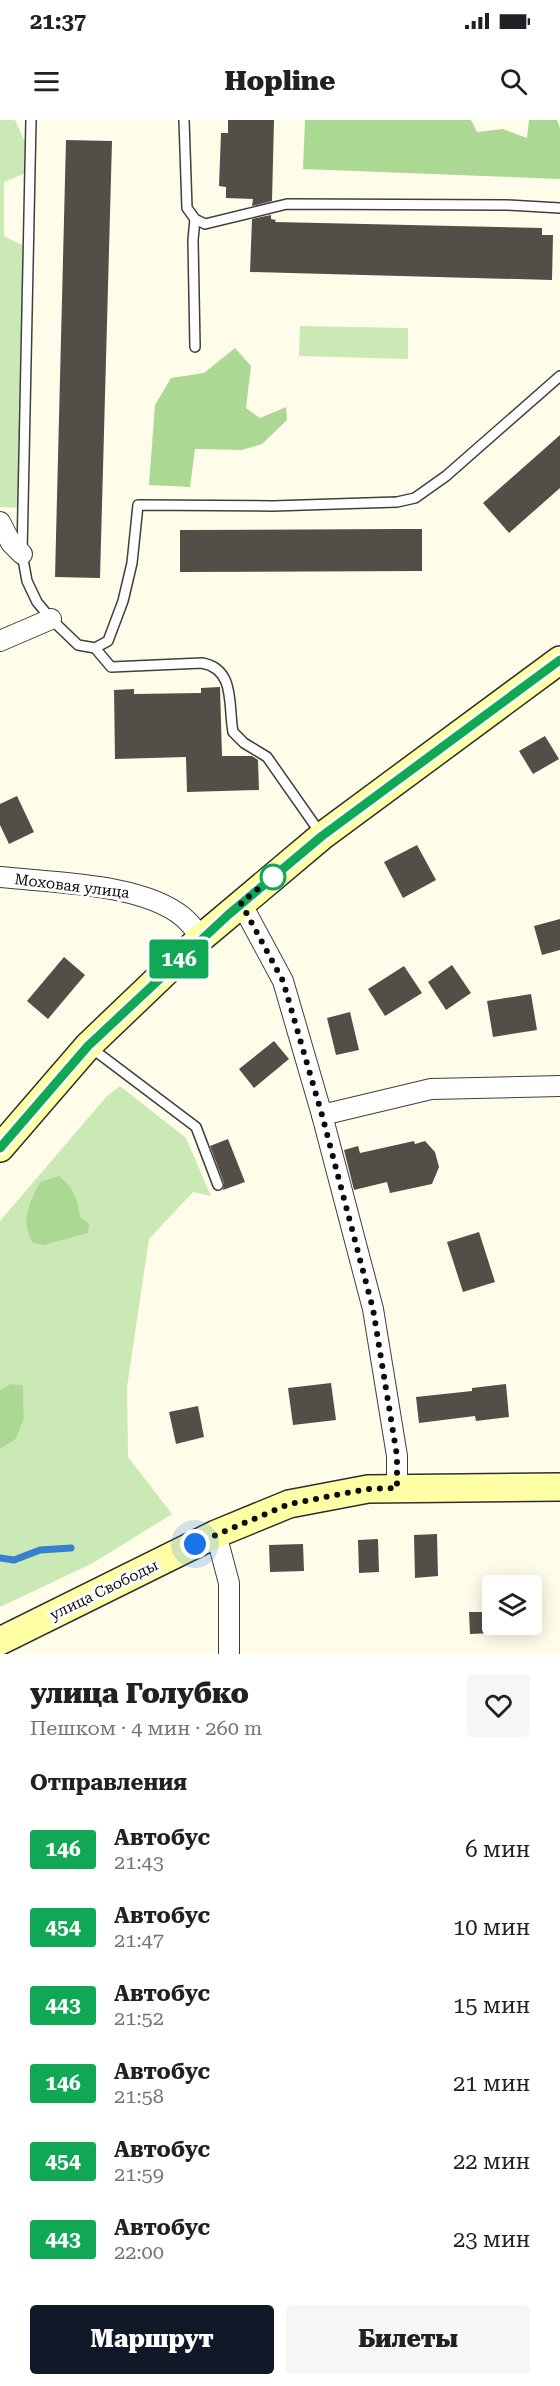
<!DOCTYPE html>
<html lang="ru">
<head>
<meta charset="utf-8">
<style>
	:root { --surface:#fff; --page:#f6f6f6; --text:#202124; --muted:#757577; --accent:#111827 }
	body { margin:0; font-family:"Roboto Serif",serif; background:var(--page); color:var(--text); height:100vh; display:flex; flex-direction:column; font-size:22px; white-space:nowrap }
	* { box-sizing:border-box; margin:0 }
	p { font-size:20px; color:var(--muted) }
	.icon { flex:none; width:33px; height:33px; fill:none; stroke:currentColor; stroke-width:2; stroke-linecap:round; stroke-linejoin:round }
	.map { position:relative; height:1534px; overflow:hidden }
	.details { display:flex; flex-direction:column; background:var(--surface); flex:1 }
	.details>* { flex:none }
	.badge { padding:0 12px; border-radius:4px; font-size:21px; line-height:39px }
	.fabs { position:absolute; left:482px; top:1455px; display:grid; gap:12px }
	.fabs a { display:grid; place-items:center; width:60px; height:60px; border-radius:6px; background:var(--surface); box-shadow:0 3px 15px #0003; font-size:30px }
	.you { position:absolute; width:30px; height:30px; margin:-15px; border:4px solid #fff; border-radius:50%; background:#1a73e8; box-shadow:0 0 0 9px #1a73e833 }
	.map>.badge { position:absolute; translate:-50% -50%; box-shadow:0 0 0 3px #fff }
	h2 { padding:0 30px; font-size:22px; line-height:54px }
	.round { display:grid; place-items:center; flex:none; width:63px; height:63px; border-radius:6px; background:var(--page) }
	.overview { display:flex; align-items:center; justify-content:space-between; height:102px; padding:0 30px }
	h1 { font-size:28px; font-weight:800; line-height:45px }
	.primary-button { display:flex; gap:12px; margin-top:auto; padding:12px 30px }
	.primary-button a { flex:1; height:69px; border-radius:6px; background:var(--accent); color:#fff; font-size:24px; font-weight:800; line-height:69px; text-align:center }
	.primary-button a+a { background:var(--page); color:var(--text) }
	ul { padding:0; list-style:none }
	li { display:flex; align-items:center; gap:18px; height:78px; padding:0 30px }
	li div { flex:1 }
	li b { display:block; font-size:22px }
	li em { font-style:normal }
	li .badge { min-width:66px; font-weight:700; text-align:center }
	.status { display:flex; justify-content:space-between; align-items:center; height:42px; padding:0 30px; background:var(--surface); direction:ltr }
	.status svg { height:16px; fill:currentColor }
	header { display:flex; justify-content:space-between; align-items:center; height:78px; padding:0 30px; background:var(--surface); font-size:27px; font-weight:800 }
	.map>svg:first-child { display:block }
</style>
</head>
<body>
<div class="status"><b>21:37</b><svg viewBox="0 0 49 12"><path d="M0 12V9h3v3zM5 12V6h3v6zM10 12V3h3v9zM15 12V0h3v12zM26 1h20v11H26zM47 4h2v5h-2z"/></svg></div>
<header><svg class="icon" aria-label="menu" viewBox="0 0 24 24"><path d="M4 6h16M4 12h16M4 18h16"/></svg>Hopline<svg class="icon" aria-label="search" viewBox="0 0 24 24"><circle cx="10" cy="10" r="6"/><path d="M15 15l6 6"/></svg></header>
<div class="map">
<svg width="560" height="1534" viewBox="0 0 560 1534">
	<rect width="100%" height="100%" fill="#fffdea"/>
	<g fill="#cae9b5">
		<path d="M 0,0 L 15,0 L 28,29 L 28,52 L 4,62 L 4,116 L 26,127 L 23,388 L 0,387 Z"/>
		<path d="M 300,206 L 408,208 L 408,239 L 299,236 Z"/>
		<path d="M 120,966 L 186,1018 L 211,1076 L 193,1072 L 149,1119 L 127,1267 L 128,1337 L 172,1394 L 93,1443 L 0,1487 L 0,1329 L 16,1319 L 24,1299 L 23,1265 L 10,1264 L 0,1270 L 0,1101 L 107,976 Z"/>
	</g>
	<g fill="#abd994">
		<path d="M 305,0 L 471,0 L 477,12 L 503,9 L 527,18 L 529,0 L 557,0 L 560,8 L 560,59 L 303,49 Z"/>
		<path d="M 235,228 L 251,246 L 246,288 L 260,298 L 286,287 L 287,300 L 262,324 L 242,330 L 195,329 L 190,367 L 149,365 L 155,285 L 171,258 L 204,253 Z"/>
		<path d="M 59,1056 C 73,1067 78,1079 80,1097 L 89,1104 L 88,1113 L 44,1125 L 33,1123 C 20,1100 29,1084 40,1062 Z"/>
		<path d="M 10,1264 L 23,1265 L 24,1299 L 16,1319 L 0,1329 L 0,1270 Z"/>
	</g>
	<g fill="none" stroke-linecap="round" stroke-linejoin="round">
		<path stroke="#3680cd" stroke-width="7" d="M 0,1438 L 14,1440 L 40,1430 L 71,1428"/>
	</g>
	<g fill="#544e48">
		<path d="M 228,0 L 274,0 L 272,81 L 252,86 L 253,79 L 226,78 L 226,67 L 219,66 L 221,13 L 228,13 Z"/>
		<path d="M 66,20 L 112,21 L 100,458 L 55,457 Z"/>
		<path d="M 271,95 L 271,99 L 276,100 L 275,102 L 542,108 L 542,115 L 553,115 L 552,160 L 250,152 L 252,99 Z"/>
		<path d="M 560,315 L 560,368 L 509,413 L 483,383 Z"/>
		<path d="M 397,409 L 422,409 L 422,451 L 180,452 L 180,410 Z"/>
		<path d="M 220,567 L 222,636 L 252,636 L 258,640 L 259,670 L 187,672 L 186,637 L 115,639 L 114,570 L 134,569 L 134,574 L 201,573 L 201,568 Z"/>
		<path d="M 545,616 L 559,639 L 533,654 L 519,631 Z"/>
		<path d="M 17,676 L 34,712 L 9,724 L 0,705 L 0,684 Z"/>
		<path d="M 417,725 L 436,760 L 403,778 L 384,742 Z"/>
		<path d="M 560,799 L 560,830 L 542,835 L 534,806 Z"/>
		<path d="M 64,837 L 85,855 L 48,899 L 27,881 Z"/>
		<path d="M 452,845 L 471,873 L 446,890 L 428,862 Z"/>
		<path d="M 404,846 L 422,873 L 385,896 L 368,869 Z"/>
		<path d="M 531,874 L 537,910 L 493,917 L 487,881 Z"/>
		<path d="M 350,892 L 359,930 L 336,935 L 327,898 Z"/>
		<path d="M 274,921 L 289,939 L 254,968 L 239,949 Z"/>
		<path d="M 228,1019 L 245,1062 L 223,1070 L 224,1063 L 210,1026 Z"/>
		<path d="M 414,1021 L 415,1024 L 425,1021 L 435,1032 L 439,1047 L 432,1064 L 390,1073 L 387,1062 L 354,1070 L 344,1030 L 358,1026 L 360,1033 Z"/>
		<path d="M 479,1112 L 495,1162 L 463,1172 L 447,1122 Z"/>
		<path d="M 331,1263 L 336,1300 L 293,1305 L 288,1268 Z"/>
		<path d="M 506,1264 L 509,1297 L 476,1301 L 475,1296 L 419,1303 L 416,1277 L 472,1271 L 472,1268 Z"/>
		<path d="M 198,1286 L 204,1317 L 176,1324 L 169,1292 Z"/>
		<path d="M 437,1414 L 438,1456 L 415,1458 L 414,1415 Z"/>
		<path d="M 378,1419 L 379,1452 L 359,1453 L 358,1420 Z"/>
		<path d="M 303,1424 L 304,1451 L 270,1452 L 269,1425 Z"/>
		<path d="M 469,1492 L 492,1492 L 492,1513 L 470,1514 Z"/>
	</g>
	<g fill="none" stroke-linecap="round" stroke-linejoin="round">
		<g stroke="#3f3f3f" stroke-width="12">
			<g id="service">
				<path d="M 31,0 L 22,434 L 27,461 L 37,482 L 51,499 L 78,525 L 95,528 L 108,521 L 123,481 L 132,443 L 138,385 L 273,386 L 397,382 L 415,378 L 446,356 L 560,256"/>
				<path d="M 184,0 L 187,88 L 195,99 L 205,104 L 287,84 L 507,85 L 560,88"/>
				<path d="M 195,227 L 193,120 L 195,99"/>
				<path d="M 95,528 L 111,547 L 202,543 C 236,549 228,586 233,612 L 244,623 L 267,637 L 321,714"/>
				<path d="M 90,927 L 196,1007 L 218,1065"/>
			</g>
		</g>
		<g stroke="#3f3f3f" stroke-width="22">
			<g id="minor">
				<path d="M 0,402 L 11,423 L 22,434"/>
				<path d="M 0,521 L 51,499"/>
				<path d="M 0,757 C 53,763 142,763 183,797 C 190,803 196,811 202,817"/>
				<path d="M 241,783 L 283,861 L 322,995 L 373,1189 L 397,1336 L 397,1368"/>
				<path d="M 322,995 L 431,969 L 560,966"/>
				<path d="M 216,1414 L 229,1463 L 229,1534"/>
			</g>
		</g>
		<g stroke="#2e2e2e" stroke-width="30">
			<g id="secondary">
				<path d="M 0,1028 L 88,926 L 202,817 L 322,716 L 560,540"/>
				<path d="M 0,1521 L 216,1414 L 289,1384 L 368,1369 L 560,1367"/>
			</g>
		</g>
		<use href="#service" stroke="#fff" stroke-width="9"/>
		<use href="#minor" stroke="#fff" stroke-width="20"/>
		<use href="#secondary" stroke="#ffffa5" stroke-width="27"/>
	</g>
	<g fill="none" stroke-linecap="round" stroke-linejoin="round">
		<g stroke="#fff" stroke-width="14">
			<path id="line" d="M 0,1028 L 88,926 L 228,795 L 322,716 L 560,540"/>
		</g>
		<use href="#line" stroke="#10a855" stroke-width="9"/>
		<path stroke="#0c0c0c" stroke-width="6" stroke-dasharray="0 10.8" d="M 195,1424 L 289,1384 L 368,1369 L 397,1368 L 397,1336 L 373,1189 L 322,995 L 283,861 L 241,783 L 274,756 L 273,757"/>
	</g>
	<circle fill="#fff" stroke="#10a855" stroke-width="3" cx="273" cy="757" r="12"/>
	<g text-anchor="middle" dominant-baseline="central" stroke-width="6" stroke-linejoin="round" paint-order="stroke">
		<g font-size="15" fill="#0c0c0c" stroke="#fff">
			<text transform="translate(72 766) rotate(7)">Моховая улица</text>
			<text transform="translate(104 1470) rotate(-26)">улица Свободы</text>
		</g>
	</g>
</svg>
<div class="fabs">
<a><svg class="icon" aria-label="layers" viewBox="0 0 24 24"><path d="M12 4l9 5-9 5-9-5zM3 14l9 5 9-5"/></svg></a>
</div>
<div class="you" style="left:195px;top:1424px"></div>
<b class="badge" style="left:179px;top:839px;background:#10a855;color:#fff">146</b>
</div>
<section class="details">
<div class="overview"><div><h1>улица Голубко</h1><p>Пешком · 4 мин · 260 m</p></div><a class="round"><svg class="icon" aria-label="heart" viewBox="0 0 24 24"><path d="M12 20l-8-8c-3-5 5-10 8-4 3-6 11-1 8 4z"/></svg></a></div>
<h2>Отправления</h2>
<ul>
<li><span class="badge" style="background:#10a855;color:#fff">146</span><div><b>Автобус</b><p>21:43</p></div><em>6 мин</em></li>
<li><span class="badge" style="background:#10a855;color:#fff">454</span><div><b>Автобус</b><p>21:47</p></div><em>10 мин</em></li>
<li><span class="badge" style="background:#10a855;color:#fff">443</span><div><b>Автобус</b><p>21:52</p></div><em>15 мин</em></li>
<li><span class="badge" style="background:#10a855;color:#fff">146</span><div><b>Автобус</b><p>21:58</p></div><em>21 мин</em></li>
<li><span class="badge" style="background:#10a855;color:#fff">454</span><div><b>Автобус</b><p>21:59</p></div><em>22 мин</em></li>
<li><span class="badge" style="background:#10a855;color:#fff">443</span><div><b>Автобус</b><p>22:00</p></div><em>23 мин</em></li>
</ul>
<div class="primary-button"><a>Маршрут</a><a>Билеты</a></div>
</section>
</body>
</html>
